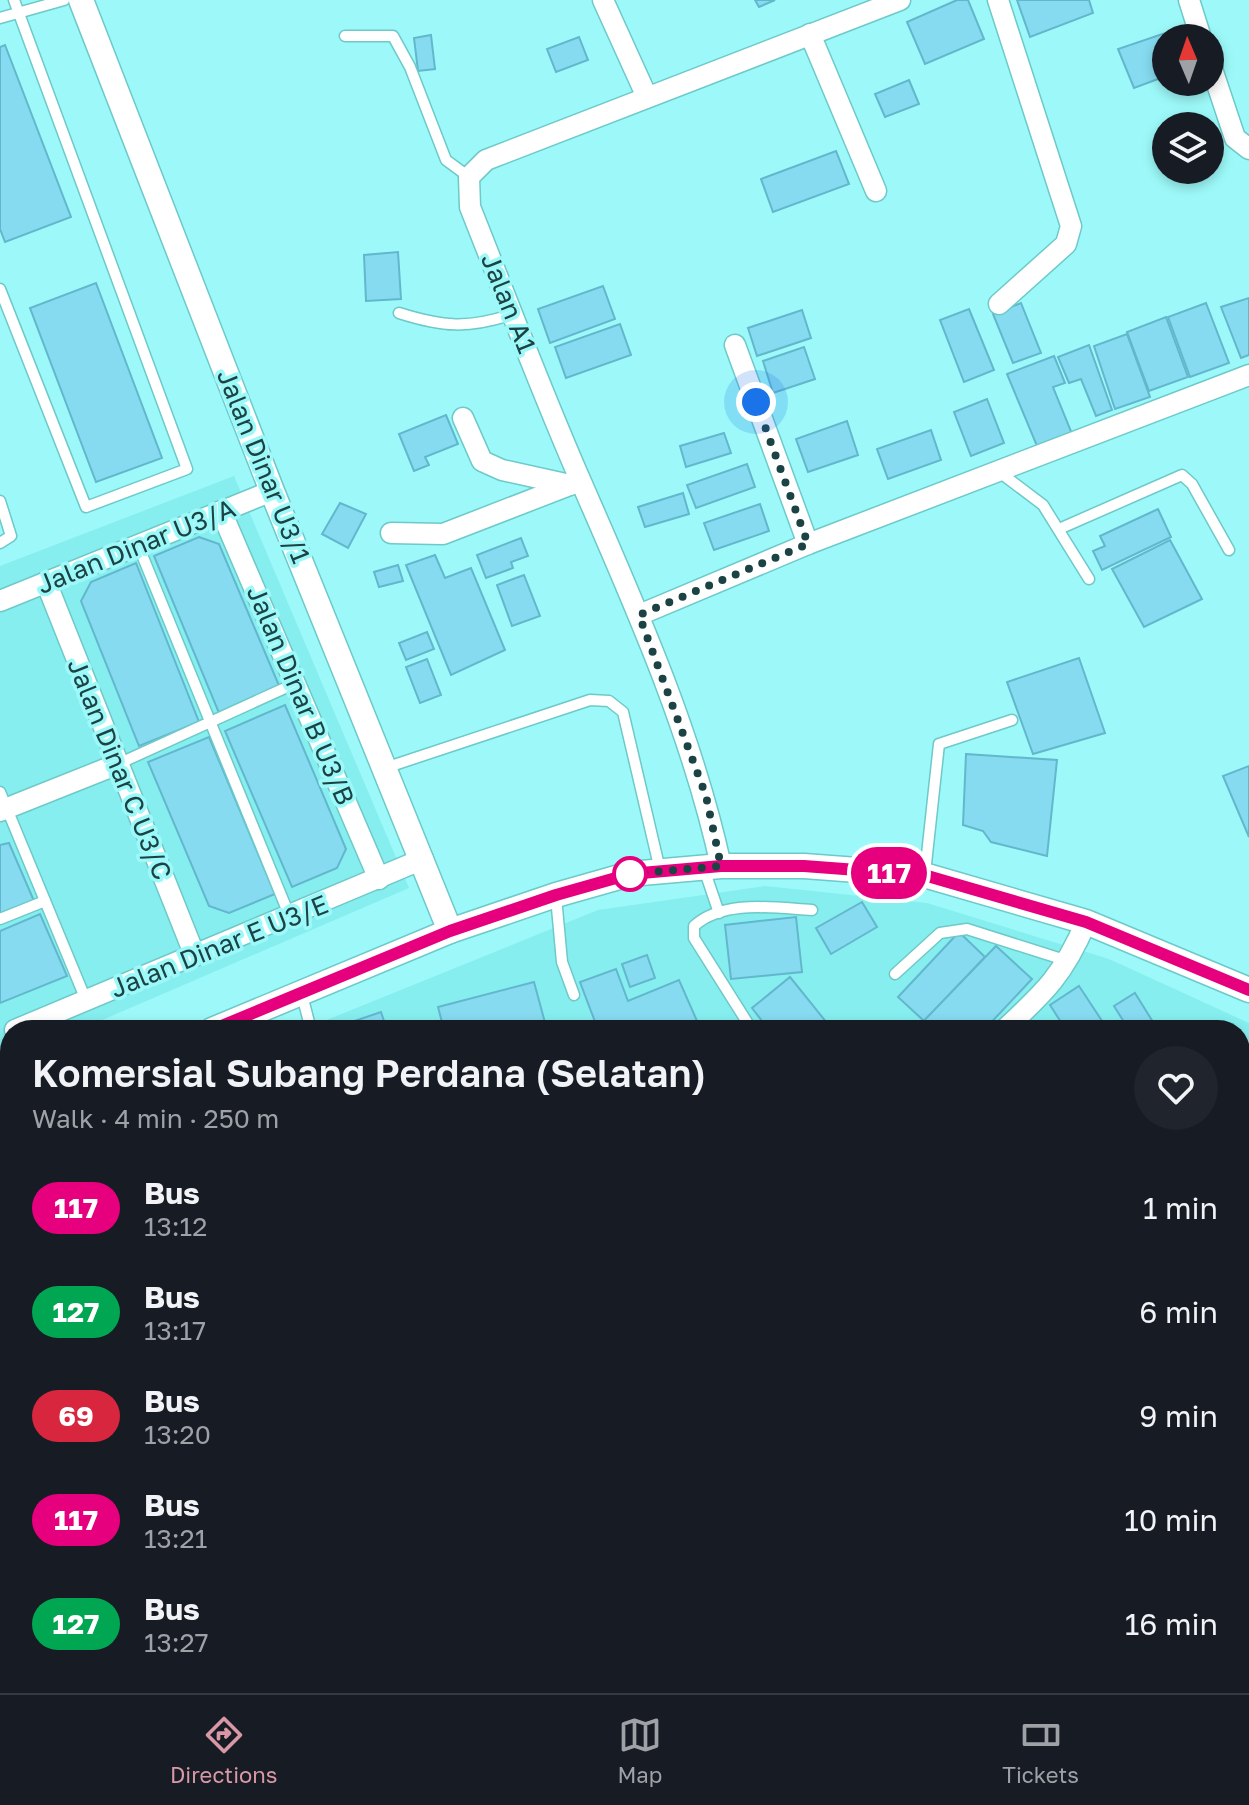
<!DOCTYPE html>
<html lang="en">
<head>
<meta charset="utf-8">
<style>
	:root { --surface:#171b24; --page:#20242c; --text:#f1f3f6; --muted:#9ea1a6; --line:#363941; --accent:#d898a6 }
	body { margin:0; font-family:"Golos Text",sans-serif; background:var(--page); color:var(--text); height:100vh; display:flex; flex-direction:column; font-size:30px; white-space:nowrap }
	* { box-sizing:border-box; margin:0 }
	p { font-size:26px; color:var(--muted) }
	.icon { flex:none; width:44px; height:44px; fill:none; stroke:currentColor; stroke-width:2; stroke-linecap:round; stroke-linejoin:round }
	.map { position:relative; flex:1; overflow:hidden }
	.sheet { position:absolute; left:0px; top:1020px; width:1250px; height:674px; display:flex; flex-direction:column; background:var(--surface); border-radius:32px 32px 0 0; box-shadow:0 4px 12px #0003 }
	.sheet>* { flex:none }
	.badge { padding:0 16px; border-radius:26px; font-size:28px; line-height:52px }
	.needle { width:52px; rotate:358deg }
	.buttons { position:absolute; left:1152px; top:24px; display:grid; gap:16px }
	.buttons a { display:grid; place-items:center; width:72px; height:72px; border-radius:50%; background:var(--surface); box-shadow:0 4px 12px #0003; font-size:40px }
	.you { position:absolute; width:40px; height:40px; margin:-20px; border:6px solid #fff; border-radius:50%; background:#1a73e8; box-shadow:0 0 0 12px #1a73e833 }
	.map>.badge { position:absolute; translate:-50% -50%; box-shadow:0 0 0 4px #fff }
	.round { display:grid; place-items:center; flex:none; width:84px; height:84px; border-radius:42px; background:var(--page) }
	.summary { display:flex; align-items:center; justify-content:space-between; height:136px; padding:0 32px }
	h1 { font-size:38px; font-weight:600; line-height:60px }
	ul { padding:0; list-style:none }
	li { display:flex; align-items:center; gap:24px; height:104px; padding:0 32px }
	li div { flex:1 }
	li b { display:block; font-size:30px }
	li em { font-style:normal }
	li .badge { min-width:88px; font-weight:700; text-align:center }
	.menu { display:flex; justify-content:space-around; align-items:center; height:112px; border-top:2px solid var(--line); background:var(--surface); font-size:22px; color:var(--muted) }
	.menu a { display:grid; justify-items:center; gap:4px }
	.menu .active { color:var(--accent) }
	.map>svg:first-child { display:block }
</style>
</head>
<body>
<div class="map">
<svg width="1249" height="1693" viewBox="0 0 1249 1693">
	<rect width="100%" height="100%" fill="#9df9f9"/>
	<g fill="#86eeef">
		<path d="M 234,476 L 409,888 L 79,1030 L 10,1030 L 10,1060 L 0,1064 L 0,566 Z"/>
		<path d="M 765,886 L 927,903 L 1109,959 L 1249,1023 L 1249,1693 L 0,1693 L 0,1153 L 10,1149 L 10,1684 L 1240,1684 L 1240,1030 L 302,1030 L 598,910 Z"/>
	</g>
	<g fill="#86dbf0" stroke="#62b7cc" stroke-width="2">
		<path d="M 755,0 L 775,0 L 759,7 Z"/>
		<path d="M 957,0 L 968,0 L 984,39 L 925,64 L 907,22 Z"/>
		<path d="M 1017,0 L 1089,0 L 1093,13 L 1030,37 Z"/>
		<path d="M 1183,27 L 1187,38 L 1166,38 L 1166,76 L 1134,88 L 1118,49 Z"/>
		<path d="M 431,35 L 435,69 L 418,71 L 414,38 Z"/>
		<path d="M 579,37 L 588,60 L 556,72 L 547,49 Z"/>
		<path d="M 5,45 L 71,217 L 5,242 L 0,229 L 0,47 Z"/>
		<path d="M 909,80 L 919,104 L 885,117 L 875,94 Z"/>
		<path d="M 836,151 L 849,184 L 773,212 L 761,179 Z"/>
		<path d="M 398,252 L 401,299 L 366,301 L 364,255 Z"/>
		<path d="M 96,283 L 162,458 L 96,482 L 30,308 Z"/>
		<path d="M 603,286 L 615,319 L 550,343 L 538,309 Z"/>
		<path d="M 1249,298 L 1249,355 L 1241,358 L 1221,307 Z"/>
		<path d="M 1021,303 L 1041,353 L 1013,363 L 993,314 Z"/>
		<path d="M 1206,303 L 1229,363 L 1190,377 L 1168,317 Z"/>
		<path d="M 969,309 L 994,370 L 964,382 L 940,320 Z"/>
		<path d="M 802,310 L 811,338 L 757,356 L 748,328 Z"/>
		<path d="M 1166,317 L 1188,377 L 1149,391 L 1127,332 Z"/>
		<path d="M 620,324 L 631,355 L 566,378 L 555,347 Z"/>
		<path d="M 1127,334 L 1150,397 L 1115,409 L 1094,346 Z"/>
		<path d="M 1089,345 L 1112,410 L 1096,416 L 1081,379 L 1069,383 L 1058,357 Z"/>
		<path d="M 804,347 L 815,379 L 773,393 L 763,361 Z"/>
		<path d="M 1054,356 L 1065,383 L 1053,387 L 1072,434 L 1037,446 L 1007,374 Z"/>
		<path d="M 987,399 L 1004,443 L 971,456 L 954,412 Z"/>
		<path d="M 446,415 L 458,444 L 425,457 L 429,465 L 414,471 L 399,434 Z"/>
		<path d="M 847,421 L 858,455 L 808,472 L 796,439 Z"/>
		<path d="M 931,430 L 941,460 L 888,479 L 877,449 Z"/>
		<path d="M 724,433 L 731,453 L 686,467 L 680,446 Z"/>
		<path d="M 747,464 L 755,487 L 696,508 L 687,485 Z"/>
		<path d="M 683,493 L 689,514 L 645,527 L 638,507 Z"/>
		<path d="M 340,503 L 366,514 L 348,548 L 322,534 Z"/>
		<path d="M 760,504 L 769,531 L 714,550 L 704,523 Z"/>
		<path d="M 1158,509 L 1171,537 L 1102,570 L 1093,551 L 1105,546 L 1100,536 Z"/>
		<path d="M 199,537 L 219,544 L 280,688 L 219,713 L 154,556 Z"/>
		<path d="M 521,538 L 528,556 L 511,562 L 513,568 L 486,578 L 477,555 Z"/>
		<path d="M 1170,540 L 1202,599 L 1144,627 L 1112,569 Z"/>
		<path d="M 435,555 L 445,578 L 471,568 L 505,650 L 451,675 L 406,565 Z"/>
		<path d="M 136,563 L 199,722 L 139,746 L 81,601 L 91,582 Z"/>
		<path d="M 398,565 L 403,581 L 379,587 L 374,572 Z"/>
		<path d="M 524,575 L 540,616 L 512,626 L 497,585 Z"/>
		<path d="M 427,632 L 434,649 L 406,660 L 399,643 Z"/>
		<path d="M 1079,658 L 1105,733 L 1033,754 L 1007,682 Z"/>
		<path d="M 427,659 L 441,695 L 420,703 L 406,667 Z"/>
		<path d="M 285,705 L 346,849 L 337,868 L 292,887 L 225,731 Z"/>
		<path d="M 209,737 L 275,894 L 229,913 L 209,906 L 148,762 Z"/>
		<path d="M 966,754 L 1057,760 L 1047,856 L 991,842 L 983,831 L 963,825 Z"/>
		<path d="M 1249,766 L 1249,837 L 1223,776 Z"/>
		<path d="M 9,843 L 34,901 L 0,915 L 0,845 Z"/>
		<path d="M 862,902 L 877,927 L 831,954 L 816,928 Z"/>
		<path d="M 40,914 L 67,976 L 0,1003 L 0,931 Z"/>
		<path d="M 796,917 L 802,972 L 731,979 L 725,925 Z"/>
		<path d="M 959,932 L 985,957 L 924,1021 L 898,997 Z"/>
		<path d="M 996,946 L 1032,979 L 984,1030 L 915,1030 Z"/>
		<path d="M 647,955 L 655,978 L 630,987 L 622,964 Z"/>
		<path d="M 616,969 L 628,1001 L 679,980 L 701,1030 L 613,1030 L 610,1022 L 597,1027 L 580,982 Z"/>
		<path d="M 790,977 L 827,1023 L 819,1030 L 769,1030 L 752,1008 Z"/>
		<path d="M 534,982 L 547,1030 L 444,1030 L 438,1007 Z"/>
		<path d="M 1079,986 L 1108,1030 L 1066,1030 L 1050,1005 Z"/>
		<path d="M 1135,993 L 1153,1022 L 1140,1030 L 1129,1030 L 1114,1006 Z"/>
		<path d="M 381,1012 L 387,1030 L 328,1030 Z"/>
		<path d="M 1233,1024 L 1235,1030 L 1211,1030 Z"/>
		<path d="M 1249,1148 L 1249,1211 L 1240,1213 L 1240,1150 Z"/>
		<path d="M 1249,1249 L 1249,1290 L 1240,1293 L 1240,1251 Z"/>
		<path d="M 1249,1296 L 1249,1365 L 1240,1368 L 1240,1298 Z"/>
		<path d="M 1249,1370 L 1249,1419 L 1240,1421 L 1240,1372 Z"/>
		<path d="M 1249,1440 L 1249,1505 L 1240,1507 L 1240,1442 Z"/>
		<path d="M 1249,1508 L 1249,1580 L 1240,1582 L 1240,1510 Z"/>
		<path d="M 1249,1653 L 1249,1693 L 1190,1693 L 1188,1684 L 1240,1684 L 1240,1655 Z"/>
		<path d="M 494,1684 L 497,1693 L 473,1693 L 472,1689 Z"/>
		<path d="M 1156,1684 L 1184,1684 L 1186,1693 L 1119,1693 Z"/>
	</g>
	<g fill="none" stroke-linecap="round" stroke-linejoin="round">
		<g stroke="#6ec9c9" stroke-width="13">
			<g id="service">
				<path d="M 0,18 L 64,0"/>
				<path d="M 345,36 L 393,36 L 410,67 L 446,160 L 469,177"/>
				<path d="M 0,289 L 86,507 L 187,469 L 14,0"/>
				<path d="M 399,313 C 443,327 468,329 513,314"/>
				<path d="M 998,471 L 1043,505 L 1089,579"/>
				<path d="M 0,501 L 11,536 L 0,543"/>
				<path d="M 1059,529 L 1182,475 L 1192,484 L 1229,550"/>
				<path d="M 138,545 L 290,917"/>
				<path d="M 118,764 L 296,683"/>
				<path d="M 385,768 L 590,700 L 609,701 L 623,712 L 660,870"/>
				<path d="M 0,792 L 86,1000"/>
				<path d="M 704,869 L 719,913"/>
				<path d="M 925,873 L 939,744 L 1012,720"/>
				<path d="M 556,897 L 562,962 L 574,995"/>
				<path d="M 0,919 L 45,901"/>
				<path d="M 895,974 L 940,933 L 967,929 L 1068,961"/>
				<path d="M 302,995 L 311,1030"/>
				<path d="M 752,1030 L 694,938 L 694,926 C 724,899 775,908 812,910"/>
				<path d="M 1240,1214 L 1249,1212"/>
				<path d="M 1240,1234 L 1249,1232"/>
				<path d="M 0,1280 L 10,1288"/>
				<path d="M 1240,1431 L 1249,1430"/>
				<path d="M 1240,1614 L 1249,1612"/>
				<path d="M 658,1693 L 697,1684"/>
				<path d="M 897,1693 L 944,1684"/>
			</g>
		</g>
		<g stroke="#6ec9c9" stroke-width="23">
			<g id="minor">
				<path d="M 603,0 L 647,97"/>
				<path d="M 998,0 L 1071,226 L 1066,244 L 999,304"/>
				<path d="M 1189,0 L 1201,38"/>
				<path d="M 810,34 L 876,191"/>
				<path d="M 1210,63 L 1235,138 L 1249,149"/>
				<path d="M 735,345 L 808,544"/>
				<path d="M 463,418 L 482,461 L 502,470 L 570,485"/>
				<path d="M 221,511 L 379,879"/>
				<path d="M 391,533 L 443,534 L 580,481"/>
				<path d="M 46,582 L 195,956"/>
				<path d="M 0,601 L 272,491"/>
				<path d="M 639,615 L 808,544 L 1249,375"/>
				<path d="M 0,811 L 118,764"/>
				<path d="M 721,866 C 692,733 636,608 582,484 C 542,393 507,300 470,207 L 469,177 L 486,160 L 900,0"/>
				<path d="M 15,1030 L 423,859"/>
				<path d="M 1004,1030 C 1045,992 1064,974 1086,922"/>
				<path d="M 951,1684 L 953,1693"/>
			</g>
		</g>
		<g stroke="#6ec9c9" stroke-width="27">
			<g id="tertiary">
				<path d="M 81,0 L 272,491 L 450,931"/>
				<path d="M 212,1030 L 450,931 L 556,895 L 630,874 L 721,866 L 804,866 L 924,875 L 1086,922 L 1249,990"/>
				<path d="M 0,1118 L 10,1114"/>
			</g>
		</g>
		<use href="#service" stroke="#fff" stroke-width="10"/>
		<use href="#minor" stroke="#fff" stroke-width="20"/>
		<use href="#tertiary" stroke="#fff" stroke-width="24"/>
	</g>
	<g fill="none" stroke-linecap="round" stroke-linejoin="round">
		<g stroke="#fff" stroke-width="18">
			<path id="line" d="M 212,1030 L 450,931 L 556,895 L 630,874 L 721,866 L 804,866 L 924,875 L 1086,922 L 1249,990"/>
		</g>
		<use href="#line" stroke="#e6007e" stroke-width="12"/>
		<path stroke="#1c4343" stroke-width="8" stroke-dasharray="0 14.4" d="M 630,874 L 721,866 L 706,796 L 639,615 L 808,544 L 756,402"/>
	</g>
	<circle fill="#fff" stroke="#e6007e" stroke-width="4" cx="630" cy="874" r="16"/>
	<g text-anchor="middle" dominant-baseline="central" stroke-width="7" stroke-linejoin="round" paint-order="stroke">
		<g font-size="26" fill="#1c4343" stroke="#9df9f9">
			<text transform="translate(509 303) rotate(68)">Jalan A1</text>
			<text transform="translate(264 466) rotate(68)">Jalan Dinar U3/1</text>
			<text transform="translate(136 546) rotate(-22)">Jalan Dinar U3/A</text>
			<text transform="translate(301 695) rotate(67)">Jalan Dinar B U3/B</text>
			<text transform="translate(120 769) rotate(68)">Jalan Dinar C U3/C</text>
			<text transform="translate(219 946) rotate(-22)">Jalan Dinar E U3/E</text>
		</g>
	</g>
</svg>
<div class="buttons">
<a><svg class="needle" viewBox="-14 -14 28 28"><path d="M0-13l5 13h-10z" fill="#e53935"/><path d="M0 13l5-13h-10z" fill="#9ea1a6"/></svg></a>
<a><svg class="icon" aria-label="layers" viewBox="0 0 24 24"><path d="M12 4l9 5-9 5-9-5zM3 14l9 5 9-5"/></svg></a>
</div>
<div class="you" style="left:756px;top:402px"></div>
<b class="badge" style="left:889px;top:873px;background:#e6007e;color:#fff">117</b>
<section class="sheet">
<div class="summary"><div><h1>Komersial Subang Perdana (Selatan)</h1><p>Walk · 4 min · 250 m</p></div><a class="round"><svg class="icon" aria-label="heart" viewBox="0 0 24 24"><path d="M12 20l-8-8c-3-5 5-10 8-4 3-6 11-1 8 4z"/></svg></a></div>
<ul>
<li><span class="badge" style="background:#e6007e;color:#fff">117</span><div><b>Bus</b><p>13:12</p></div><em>1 min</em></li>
<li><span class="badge" style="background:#00a651;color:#fff">127</span><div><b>Bus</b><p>13:17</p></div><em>6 min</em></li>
<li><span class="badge" style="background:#d7263d;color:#fff">69</span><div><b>Bus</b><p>13:20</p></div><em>9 min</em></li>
<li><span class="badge" style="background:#e6007e;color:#fff">117</span><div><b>Bus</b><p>13:21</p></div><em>10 min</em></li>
<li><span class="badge" style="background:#00a651;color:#fff">127</span><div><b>Bus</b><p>13:27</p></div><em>16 min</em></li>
</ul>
</section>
</div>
<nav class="menu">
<a class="active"><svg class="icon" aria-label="directions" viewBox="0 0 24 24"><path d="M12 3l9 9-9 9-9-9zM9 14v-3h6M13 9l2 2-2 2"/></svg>Directions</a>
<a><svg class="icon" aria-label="map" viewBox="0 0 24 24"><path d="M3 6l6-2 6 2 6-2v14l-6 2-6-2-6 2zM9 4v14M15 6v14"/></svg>Map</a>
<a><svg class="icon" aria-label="tickets" viewBox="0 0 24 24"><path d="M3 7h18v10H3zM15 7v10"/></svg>Tickets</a>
</nav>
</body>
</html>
